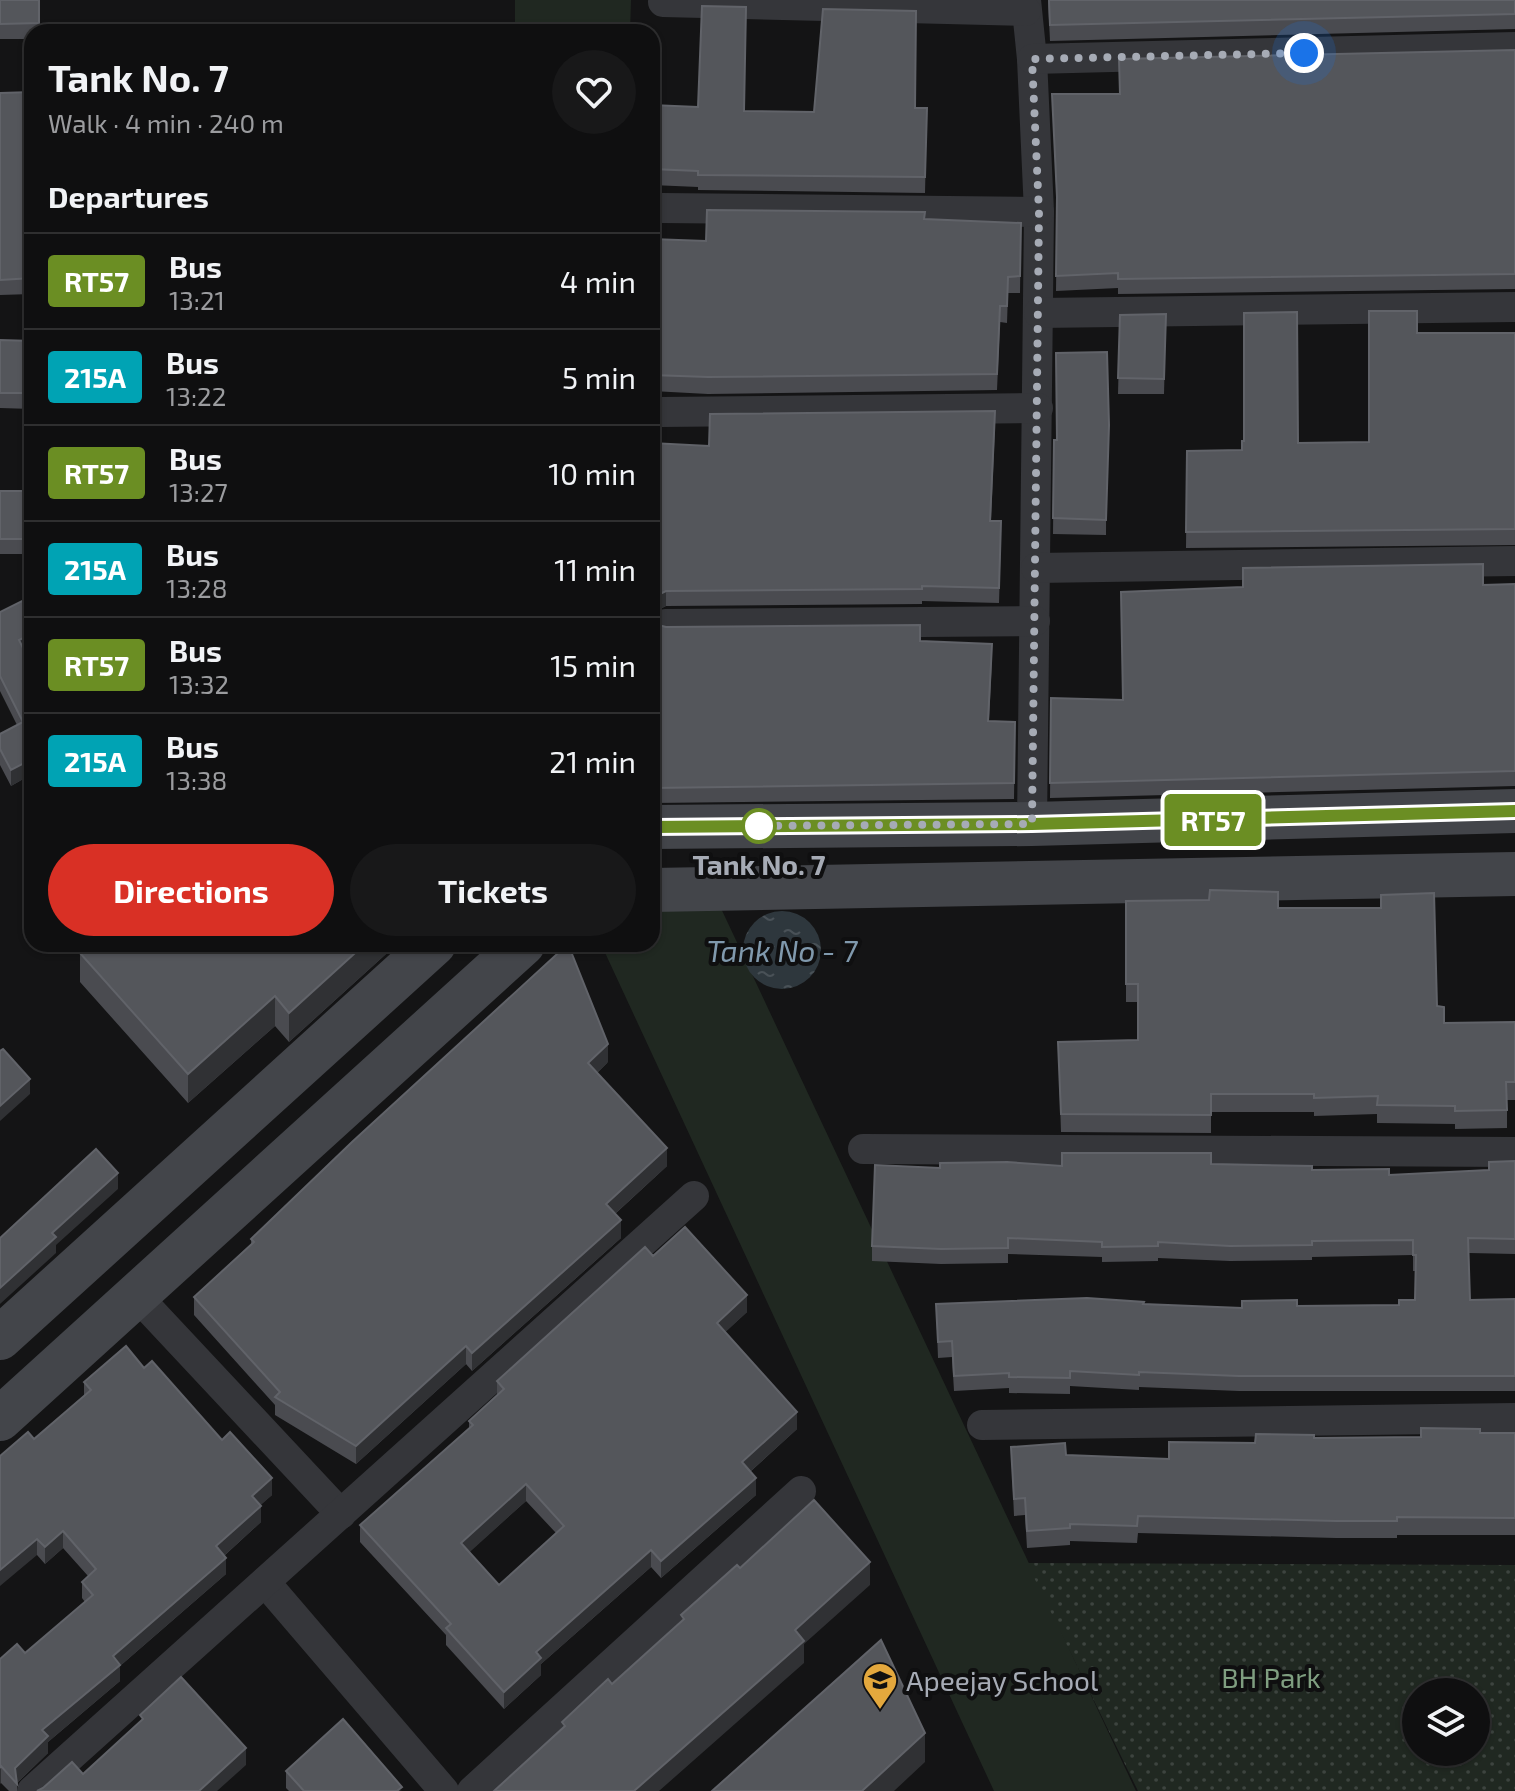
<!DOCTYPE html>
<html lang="en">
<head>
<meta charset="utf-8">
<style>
	:root { --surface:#0f0f10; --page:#181819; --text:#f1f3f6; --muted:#9b9c9f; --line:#2f2f30; --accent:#d93025 }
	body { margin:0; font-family:"Exo 2",sans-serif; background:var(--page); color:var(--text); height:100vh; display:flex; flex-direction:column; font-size:30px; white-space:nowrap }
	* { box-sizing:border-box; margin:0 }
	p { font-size:26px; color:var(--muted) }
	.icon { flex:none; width:44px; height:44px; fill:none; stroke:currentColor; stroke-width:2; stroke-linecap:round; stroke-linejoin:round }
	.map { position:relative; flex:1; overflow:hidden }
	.details { position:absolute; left:24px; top:24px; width:636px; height:928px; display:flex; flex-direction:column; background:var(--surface); border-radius:24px; box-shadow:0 2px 6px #0004,0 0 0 2px var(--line) }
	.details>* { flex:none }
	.badge { padding:0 16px; border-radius:6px; font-size:28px; line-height:52px }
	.fabs { position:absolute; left:1402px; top:1678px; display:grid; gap:16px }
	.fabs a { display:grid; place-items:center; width:88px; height:88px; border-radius:50%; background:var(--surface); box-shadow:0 2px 6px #0004,0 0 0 2px var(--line); font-size:40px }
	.you { position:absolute; width:40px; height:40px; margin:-20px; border:6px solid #fff; border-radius:50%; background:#1a73e8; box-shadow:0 0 0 12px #1a73e833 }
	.map>.badge { position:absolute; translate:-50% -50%; box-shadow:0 0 0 4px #fff }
	h2 { padding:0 24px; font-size:30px; line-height:72px }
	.round { display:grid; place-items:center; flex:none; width:84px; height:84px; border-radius:42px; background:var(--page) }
	.overview { display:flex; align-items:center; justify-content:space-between; height:136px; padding:0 24px }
	h1 { font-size:38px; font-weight:700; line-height:60px }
	.primary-button { display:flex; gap:16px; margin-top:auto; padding:16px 24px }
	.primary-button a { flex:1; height:92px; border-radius:48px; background:var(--accent); color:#fff; font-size:32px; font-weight:700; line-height:92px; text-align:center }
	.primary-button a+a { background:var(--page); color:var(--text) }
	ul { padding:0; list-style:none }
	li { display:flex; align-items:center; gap:24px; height:96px; padding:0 24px; border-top:2px solid var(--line) }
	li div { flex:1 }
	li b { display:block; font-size:30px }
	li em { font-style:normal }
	li .badge { min-width:88px; font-weight:700; text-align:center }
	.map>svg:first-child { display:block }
</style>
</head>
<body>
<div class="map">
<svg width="1515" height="1791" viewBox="0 0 1515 1791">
	<defs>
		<pattern id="park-dots" width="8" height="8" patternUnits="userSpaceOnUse" patternTransform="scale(2)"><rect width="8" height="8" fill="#202821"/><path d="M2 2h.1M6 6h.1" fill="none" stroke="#3d443f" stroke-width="1.8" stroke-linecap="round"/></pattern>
		<pattern id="water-ripples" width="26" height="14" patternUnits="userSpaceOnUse" patternTransform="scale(2)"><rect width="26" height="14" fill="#2e373d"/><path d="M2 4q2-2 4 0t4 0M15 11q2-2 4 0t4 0" fill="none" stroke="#495157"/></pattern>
	</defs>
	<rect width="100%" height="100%" fill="#141415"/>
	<g fill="#202821">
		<path d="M 515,0 L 631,0 L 630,32 L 515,32 Z"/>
		<path d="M 718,902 L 1136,1791 L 994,1791 L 601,944 L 652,944 L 652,905 Z"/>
	</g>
	<path fill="url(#park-dots)" fill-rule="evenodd" d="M 1027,1563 L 1515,1565 L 1515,1791 L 1138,1791 ZM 1416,1692 L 1476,1692 L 1476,1752 L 1416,1752 Z"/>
	<circle fill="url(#water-ripples)" cx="782" cy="950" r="39"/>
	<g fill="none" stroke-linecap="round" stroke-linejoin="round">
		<g stroke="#35363a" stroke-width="30">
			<path d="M 1026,0 L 1032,59 L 1039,212 L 1032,824"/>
			<path d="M 663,2 L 1026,11"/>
			<path d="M 1032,59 L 1515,47"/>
			<path d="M 661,208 L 1039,212"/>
			<path d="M 1039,313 L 1515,307"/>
			<path d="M 660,412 L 1038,408"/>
			<path d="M 1036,568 L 1515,561"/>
			<path d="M 666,624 L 1035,621"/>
			<path d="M 863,1149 L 1515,1152"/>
			<path d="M 136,1295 L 341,1514"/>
			<path d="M 982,1425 L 1515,1418"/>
			<path d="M 265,1582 L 444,1791"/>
			<path d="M 32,1791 L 694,1196"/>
			<path d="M 472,1791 L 801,1491"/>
		</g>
		<g stroke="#43454a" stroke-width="44">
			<path d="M 652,827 L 1032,824 L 1515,811"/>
			<path d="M 652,890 L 1515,874"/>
			<path d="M 0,1338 L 434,944"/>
			<path d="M 0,1419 L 523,944"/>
		</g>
	</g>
	<g fill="#4a4b50" fill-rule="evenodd">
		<path d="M 0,0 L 39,0 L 39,32 L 32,32 L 32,39 L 0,39 Z"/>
		<path d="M 1048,0 L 1515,0 L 1515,29 L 1050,41 Z"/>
		<path d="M 1515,50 L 1515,289 L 1118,294 L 1118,288 L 1056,291 L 1057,209 L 1052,94 L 1119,94 Z"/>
		<path d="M 32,92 L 32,294 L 0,295 L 0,93 Z"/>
		<path d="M 652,105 L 744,111 L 814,112 L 927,108 L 925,193 L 698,190 L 698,187 L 652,185 Z"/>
		<path d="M 924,219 L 1021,223 L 1020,293 L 1008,293 L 1007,323 L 1000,322 L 997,390 L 708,394 L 652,391 L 652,239 L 706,241 Z"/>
		<path d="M 1166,314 L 1164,394 L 1118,394 L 1120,315 Z"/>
		<path d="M 1417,333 L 1515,333 L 1515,545 L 1186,548 L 1187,451 L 1242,450 L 1298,443 L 1369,442 Z"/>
		<path d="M 0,340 L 32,341 L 32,409 L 0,408 Z"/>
		<path d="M 1107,352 L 1106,535 L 1053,534 L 1054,440 L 1057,440 Z"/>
		<path d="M 995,426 L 991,521 L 1001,537 L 999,603 L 922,601 L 922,604 L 666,606 L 652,613 L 652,443 L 709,446 Z"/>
		<rect x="0" y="491" width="32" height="63"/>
		<path d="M 1515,584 L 1515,786 L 1050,798 L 1051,698 L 1123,700 L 1483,585 Z"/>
		<path d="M 32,596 L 32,649 L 25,653 L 32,666 L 32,774 L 11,786 L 0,765 L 0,734 L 17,725 L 0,691 L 0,612 Z"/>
		<path d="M 652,619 L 658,625 L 666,627 L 920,641 L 992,659 L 989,721 L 1015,722 L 1014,799 L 652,803 Z"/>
		<path d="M 1126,901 L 1278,908 L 1437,1006 L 1444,1023 L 1515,1022 L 1515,1100 L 1507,1100 L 1507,1128 L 1455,1129 L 1455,1124 L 1377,1123 L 1377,1114 L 1314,1116 L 1314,1112 L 1211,1112 L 1211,1133 L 1061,1132 L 1058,1042 L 1138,1040 L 1138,1002 L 1126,1002 Z"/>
		<path d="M 90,944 L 397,944 L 289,1042 L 275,1026 L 188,1103 L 80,982 L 80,953 Z"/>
		<path d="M 608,1062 L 597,1073 L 667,1166 L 615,1214 L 621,1238 L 472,1371 L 466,1364 L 356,1464 L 275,1415 L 275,1405 L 194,1315 L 194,1297 L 251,1244 L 251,1239 Z"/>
		<path d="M 1515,1161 L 1515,1254 L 1469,1253 L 1470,1300 L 1515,1299 L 1515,1391 L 1239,1391 L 1139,1387 L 1139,1390 L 1070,1386 L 1070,1394 L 1009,1393 L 1009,1388 L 954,1391 L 952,1357 L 938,1358 L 936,1304 L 1143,1304 L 1242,1308 L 1297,1306 L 1399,1305 L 1415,1300 L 1416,1271 L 1413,1271 L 1413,1255 L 1312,1257 L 1312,1260 L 1230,1261 L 1158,1258 L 1158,1261 L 1102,1262 L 1102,1257 L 1008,1254 L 1008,1263 L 941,1264 L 872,1261 L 872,1246 L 940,1168 L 1211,1164 L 1389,1175 L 1489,1170 Z"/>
		<path d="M 653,1256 L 747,1312 L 725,1332 L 797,1429 L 750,1472 L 756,1495 L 661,1578 L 651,1567 L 541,1664 L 541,1675 L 504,1709 L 446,1645 L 446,1635 L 360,1542 L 360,1525 L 469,1429 L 469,1421 L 497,1396 L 497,1381 ZM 526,1501 L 556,1533 L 499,1585 L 469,1552 Z"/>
		<path d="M 144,1368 L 222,1440 L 272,1495 L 260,1505 L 261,1522 L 224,1556 L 226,1574 L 120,1666 L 120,1681 L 48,1742 L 48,1753 L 17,1783 L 17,1791 L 9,1791 L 1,1783 L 0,1659 L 25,1653 L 85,1602 L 82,1598 L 82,1582 L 88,1576 L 63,1548 L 45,1564 L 37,1555 L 34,1439 L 84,1396 L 84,1382 Z"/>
		<path d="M 1480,1433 L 1515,1433 L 1515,1535 L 1397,1535 L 1397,1538 L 1336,1538 L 1138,1533 L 1137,1543 L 1070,1541 L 1070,1545 L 1027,1548 L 1025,1515 L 1014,1516 L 1011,1447 L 1066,1455 L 1169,1459 L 1255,1443 L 1314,1438 L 1421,1437 Z"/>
		<path d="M 286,1771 L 402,1791 L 289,1791 L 286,1788 Z"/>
	</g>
	<g fill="#303134">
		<path d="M 666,591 L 666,606 L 652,613 L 652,598 Z"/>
		<path d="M 32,634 L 32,649 L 19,656 L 19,640 Z"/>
		<path d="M 32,759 L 32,774 L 11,786 L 11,770 Z"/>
		<path d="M 365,944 L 397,944 L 289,1042 L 289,1013 Z"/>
		<path d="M 275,996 L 275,1026 L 188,1103 L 188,1074 Z"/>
		<path d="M 608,1044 L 608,1062 L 588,1081 L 588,1063 Z"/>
		<path d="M 30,1079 L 30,1094 L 0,1121 L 0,1106 Z"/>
		<path d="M 667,1148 L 667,1166 L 606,1222 L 606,1204 Z"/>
		<path d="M 118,1173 L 118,1189 L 56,1245 L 56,1253 L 0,1304 L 0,1288 L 52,1233 Z"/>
		<path d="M 621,1220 L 621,1238 L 472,1371 L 472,1353 Z"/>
		<path d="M 747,1295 L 747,1312 L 717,1340 L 717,1323 Z"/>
		<path d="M 466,1346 L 466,1364 L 356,1464 L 356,1446 Z"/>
		<path d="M 797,1412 L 797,1429 L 742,1479 L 742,1462 Z"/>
		<path d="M 272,1478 L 272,1495 L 252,1513 L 252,1496 Z"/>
		<path d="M 756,1478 L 756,1495 L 661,1578 L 661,1561 Z"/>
		<path d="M 526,1484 L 526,1501 L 461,1560 L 461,1543 Z"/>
		<path d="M 261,1506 L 261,1522 L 216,1563 L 216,1546 Z"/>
		<path d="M 63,1531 L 63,1548 L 45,1564 L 45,1547 Z"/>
		<path d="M 37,1539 L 37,1555 L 0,1586 L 0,1570 Z"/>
		<path d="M 651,1550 L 651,1567 L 541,1664 L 541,1675 L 504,1709 L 504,1692 L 536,1652 Z"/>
		<path d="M 226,1558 L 226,1574 L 120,1666 L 120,1681 L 48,1742 L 48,1753 L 17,1783 L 15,1768 L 42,1730 L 113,1656 Z"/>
		<path d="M 870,1562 L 870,1585 L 804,1644 L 804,1663 L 659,1791 L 634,1791 L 795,1630 Z"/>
		<path d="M 925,1733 L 925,1762 L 894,1791 L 862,1791 Z"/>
		<path d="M 246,1748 L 246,1765 L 217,1791 L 199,1791 Z"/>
		<path d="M 1,1766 L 1,1783 L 0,1784 L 0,1768 Z"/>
	</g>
	<g fill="#54565b" stroke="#616369" stroke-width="2" fill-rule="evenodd">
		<path d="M 0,0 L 39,0 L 39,23 L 0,24 Z"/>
		<path d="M 1049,0 L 1515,0 L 1515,14 L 1050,25 Z"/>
		<path d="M 702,6 L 746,7 L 744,111 L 814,112 L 823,9 L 916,11 L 915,108 L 927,108 L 925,177 L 698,175 L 698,171 L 652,169 L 652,105 L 698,107 Z"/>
		<path d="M 1515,50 L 1515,274 L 1118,279 L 1118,273 L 1056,276 L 1057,197 L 1052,94 L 1120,94 L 1119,59 Z"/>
		<path d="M 32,92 L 32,278 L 0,280 L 0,93 Z"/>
		<path d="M 707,210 L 925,212 L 924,219 L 1021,223 L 1020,276 L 1008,277 L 1007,306 L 1000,306 L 997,374 L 708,377 L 652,375 L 652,239 L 706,241 Z"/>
		<path d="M 1369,311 L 1417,311 L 1417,333 L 1515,333 L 1515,529 L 1186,532 L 1187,451 L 1242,450 L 1242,441 L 1244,441 L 1244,313 L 1297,312 L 1298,443 L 1369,442 Z"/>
		<path d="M 1166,314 L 1164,379 L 1118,378 L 1120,315 Z"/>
		<path d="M 0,340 L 32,341 L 32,393 L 0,393 Z"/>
		<path d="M 1107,352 L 1109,425 L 1106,520 L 1053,518 L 1054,440 L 1057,440 L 1056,353 Z"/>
		<path d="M 995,411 L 990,521 L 1001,521 L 999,588 L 922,586 L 922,589 L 666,591 L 652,598 L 652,443 L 709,446 L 710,414 Z"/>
		<rect x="0" y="491" width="32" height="48"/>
		<path d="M 1483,564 L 1483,585 L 1515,584 L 1515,771 L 1050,783 L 1051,698 L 1123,700 L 1121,592 L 1243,587 L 1243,568 Z"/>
		<path d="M 32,596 L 32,634 L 19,640 L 32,666 L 32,759 L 11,770 L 0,749 L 0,734 L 23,722 L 0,676 L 0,612 Z"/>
		<path d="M 652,619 L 658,625 L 666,627 L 920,625 L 920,641 L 992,644 L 988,721 L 1015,722 L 1014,783 L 652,788 Z"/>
		<path d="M 1210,890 L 1278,892 L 1278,908 L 1381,908 L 1381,895 L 1434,893 L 1437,1006 L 1444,1007 L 1444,1023 L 1515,1022 L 1515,1082 L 1506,1082 L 1507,1110 L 1455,1111 L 1455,1106 L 1377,1105 L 1378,1096 L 1314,1098 L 1314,1094 L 1211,1094 L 1211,1115 L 1061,1114 L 1058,1042 L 1138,1040 L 1138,984 L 1126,984 L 1126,901 L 1209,900 Z"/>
		<path d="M 90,944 L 365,944 L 289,1013 L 275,996 L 188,1074 L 80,953 Z"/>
		<path d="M 568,944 L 608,1044 L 588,1063 L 667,1148 L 606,1204 L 621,1220 L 472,1353 L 466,1346 L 356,1446 L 275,1397 L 280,1392 L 194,1297 L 254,1242 L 251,1239 L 352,1142 Z"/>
		<path d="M 3,1049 L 30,1079 L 0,1106 L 0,1051 Z"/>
		<path d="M 96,1149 L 118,1173 L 52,1233 L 56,1237 L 0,1288 L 0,1238 Z"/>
		<path d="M 1062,1153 L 1211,1153 L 1211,1164 L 1312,1166 L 1312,1170 L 1389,1169 L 1389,1175 L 1489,1170 L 1489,1162 L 1515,1161 L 1515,1239 L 1468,1238 L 1470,1300 L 1515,1299 L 1515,1376 L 1239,1376 L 1139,1372 L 1139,1375 L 1070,1371 L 1070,1378 L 1009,1377 L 1009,1373 L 954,1376 L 952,1341 L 938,1342 L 936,1304 L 1087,1298 L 1144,1302 L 1143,1304 L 1242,1308 L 1242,1301 L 1297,1300 L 1297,1306 L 1399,1305 L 1399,1300 L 1415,1300 L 1416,1255 L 1413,1255 L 1413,1240 L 1312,1241 L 1312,1245 L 1230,1246 L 1158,1242 L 1158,1246 L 1102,1247 L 1102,1242 L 1008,1238 L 1008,1248 L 941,1249 L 872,1246 L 875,1165 L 940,1168 L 940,1163 L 1007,1162 L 1062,1166 Z"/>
		<path d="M 685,1227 L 747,1295 L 717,1323 L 797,1412 L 742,1462 L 756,1478 L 661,1561 L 651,1550 L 536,1652 L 541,1658 L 504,1692 L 446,1628 L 451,1624 L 360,1525 L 473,1425 L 469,1421 L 504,1389 L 497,1381 L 645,1247 L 653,1256 ZM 526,1484 L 564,1526 L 499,1585 L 461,1543 Z"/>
		<path d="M 126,1346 L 144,1368 L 152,1361 L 222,1440 L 230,1432 L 272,1478 L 252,1496 L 261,1506 L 216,1546 L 226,1558 L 113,1656 L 120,1665 L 42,1730 L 48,1736 L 15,1768 L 17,1784 L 1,1766 L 0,1768 L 0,1659 L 17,1644 L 25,1653 L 93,1595 L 82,1582 L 96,1569 L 63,1531 L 45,1547 L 37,1539 L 0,1570 L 0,1456 L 28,1432 L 34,1439 L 91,1390 L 84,1382 Z"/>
		<path d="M 1421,1428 L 1480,1429 L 1480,1433 L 1515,1433 L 1515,1518 L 1397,1517 L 1397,1521 L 1336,1521 L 1138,1516 L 1137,1526 L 1070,1524 L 1070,1528 L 1027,1531 L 1025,1498 L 1014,1499 L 1011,1447 L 1065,1443 L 1066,1455 L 1169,1459 L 1169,1442 L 1255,1443 L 1256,1434 L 1314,1435 L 1314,1438 L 1421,1437 Z"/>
		<path d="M 814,1500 L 870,1562 L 795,1630 L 804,1641 L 634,1791 L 494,1791 L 565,1726 L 562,1722 L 608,1679 L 612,1684 L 684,1619 L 681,1615 L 737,1565 L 740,1568 Z"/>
		<path d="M 881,1640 L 925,1733 L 862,1791 L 712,1791 Z"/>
		<path d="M 181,1677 L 246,1748 L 199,1791 L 37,1791 L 43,1788 L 72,1762 L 83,1774 L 143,1719 L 140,1715 Z"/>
		<path d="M 343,1719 L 402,1787 L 397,1791 L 304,1791 L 286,1771 Z"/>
	</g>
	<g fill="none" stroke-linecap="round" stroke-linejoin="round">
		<g stroke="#fff" stroke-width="18">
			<path id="line" d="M 652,827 L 1032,824 L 1515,811"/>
		</g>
		<use href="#line" stroke="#6b8e23" stroke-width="12"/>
		<path stroke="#a6abb5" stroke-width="8" stroke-dasharray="0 14.4" d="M 759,826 L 747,826 L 1032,824 L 1039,212 L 1032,59 L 1304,53"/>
	</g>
	<defs>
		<g id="school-pin" transform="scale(1.8)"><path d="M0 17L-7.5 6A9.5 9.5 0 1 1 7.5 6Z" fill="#e4a83d" stroke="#0f0f10"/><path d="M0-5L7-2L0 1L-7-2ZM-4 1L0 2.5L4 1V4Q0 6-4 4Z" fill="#111"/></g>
	</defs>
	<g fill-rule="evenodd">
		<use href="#school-pin" x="880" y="1680"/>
	</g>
	<circle fill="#fff" stroke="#6b8e23" stroke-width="4" cx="759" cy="826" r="16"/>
	<g text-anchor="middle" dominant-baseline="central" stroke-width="8" stroke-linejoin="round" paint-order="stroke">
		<g font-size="28" font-weight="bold" fill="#a6abb5" stroke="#0f0f10">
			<text x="759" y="864">Tank No. 7</text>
		</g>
		<g font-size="28" fill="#7f9e80" stroke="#0f0f10">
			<text x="1271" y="1677">BH Park</text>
		</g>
		<g font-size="28" fill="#a6abb5" stroke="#0f0f10" text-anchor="start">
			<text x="906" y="1680">Apeejay School</text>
		</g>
		<g font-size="30" font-style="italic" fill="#8099ad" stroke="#0f0f10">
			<text x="782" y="950">Tank No - 7</text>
		</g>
	</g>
</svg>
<div class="fabs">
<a><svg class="icon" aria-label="layers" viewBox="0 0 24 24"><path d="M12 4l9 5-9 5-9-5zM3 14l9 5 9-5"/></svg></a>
</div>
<div class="you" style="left:1304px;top:53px"></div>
<b class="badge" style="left:1213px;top:820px;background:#6b8e23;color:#fff">RT57</b>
<section class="details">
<div class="overview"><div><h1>Tank No. 7</h1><p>Walk · 4 min · 240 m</p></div><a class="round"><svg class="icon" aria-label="heart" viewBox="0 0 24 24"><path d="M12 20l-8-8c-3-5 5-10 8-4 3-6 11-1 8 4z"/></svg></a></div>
<h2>Departures</h2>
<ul>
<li><span class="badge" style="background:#6b8e23;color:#fff">RT57</span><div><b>Bus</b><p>13:21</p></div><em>4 min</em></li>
<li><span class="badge" style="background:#00a3b4;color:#fff">215A</span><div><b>Bus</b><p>13:22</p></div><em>5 min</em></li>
<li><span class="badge" style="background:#6b8e23;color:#fff">RT57</span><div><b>Bus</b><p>13:27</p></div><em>10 min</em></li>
<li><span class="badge" style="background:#00a3b4;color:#fff">215A</span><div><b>Bus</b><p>13:28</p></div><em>11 min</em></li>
<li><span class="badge" style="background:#6b8e23;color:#fff">RT57</span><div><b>Bus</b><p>13:32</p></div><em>15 min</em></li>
<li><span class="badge" style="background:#00a3b4;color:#fff">215A</span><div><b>Bus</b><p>13:38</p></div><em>21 min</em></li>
</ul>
<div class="primary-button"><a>Directions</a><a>Tickets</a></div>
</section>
</div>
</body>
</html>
